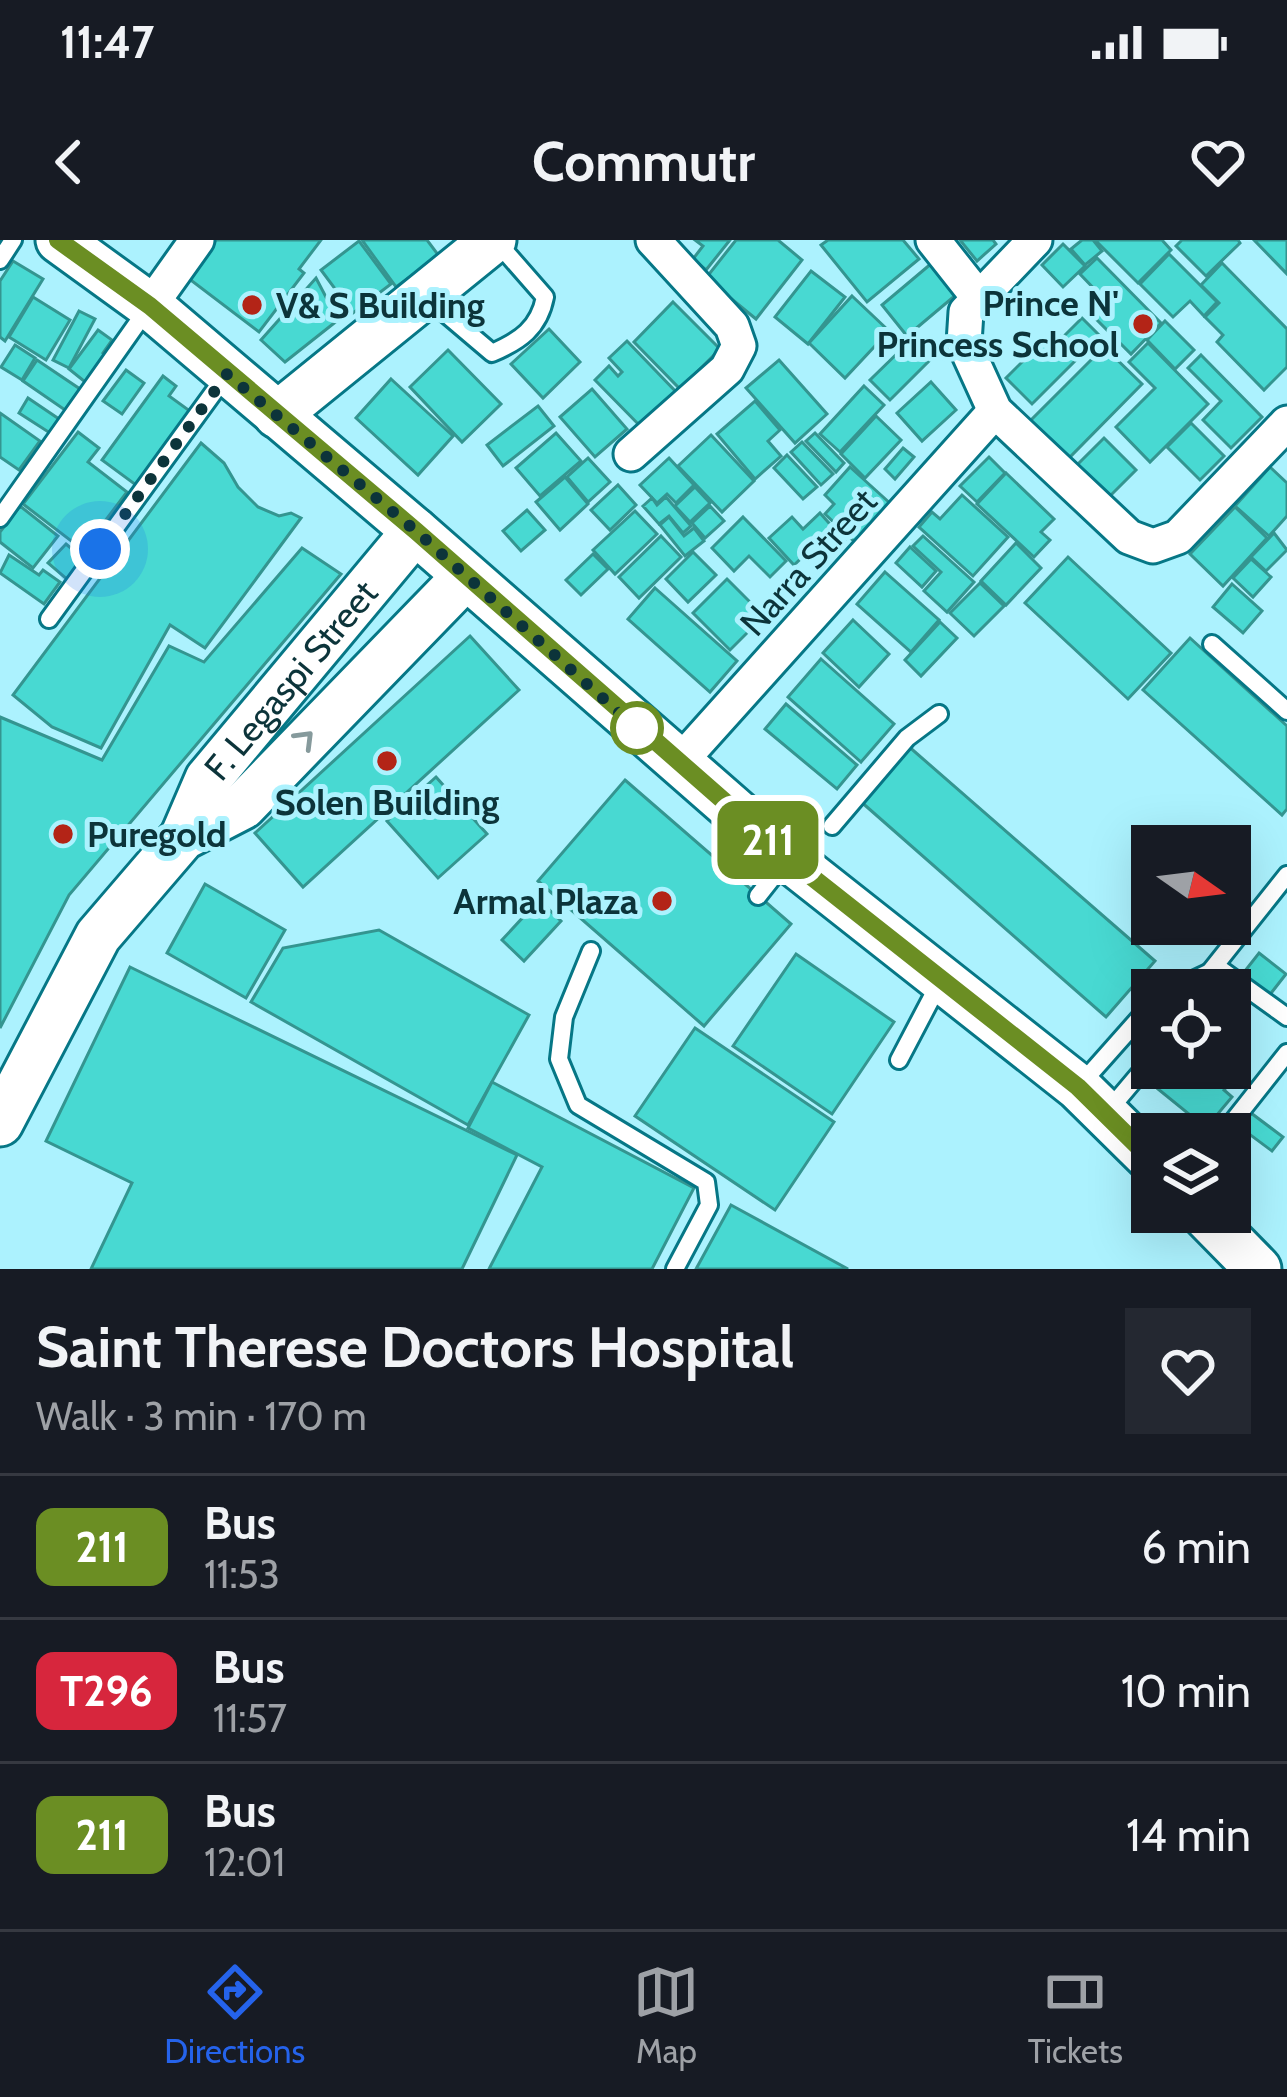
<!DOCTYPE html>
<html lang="en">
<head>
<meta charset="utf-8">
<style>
	:root { --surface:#171b24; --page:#242831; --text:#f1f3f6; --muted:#9ea1a6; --line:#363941; --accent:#2563eb }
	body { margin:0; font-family:Cabin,sans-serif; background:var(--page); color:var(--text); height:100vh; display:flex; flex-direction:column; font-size:45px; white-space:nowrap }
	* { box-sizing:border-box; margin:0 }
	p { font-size:39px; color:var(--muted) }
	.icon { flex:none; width:66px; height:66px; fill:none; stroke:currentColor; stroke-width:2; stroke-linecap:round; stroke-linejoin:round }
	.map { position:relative; height:1029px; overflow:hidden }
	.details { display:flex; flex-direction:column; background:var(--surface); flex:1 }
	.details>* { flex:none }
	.badge { padding:0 24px; border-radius:18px; font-size:42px; line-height:78px }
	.needle { width:78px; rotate:104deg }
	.buttons { position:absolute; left:1131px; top:585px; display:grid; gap:24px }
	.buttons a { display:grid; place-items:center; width:120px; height:120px; border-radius:0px; background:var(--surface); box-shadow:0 12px 48px #0002; font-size:60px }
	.you { position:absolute; width:60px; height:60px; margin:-30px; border:9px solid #fff; border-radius:50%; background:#1a73e8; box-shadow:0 0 0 18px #1a73e833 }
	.map>.badge { position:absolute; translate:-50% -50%; box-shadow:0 0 0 6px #fff }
	.round { display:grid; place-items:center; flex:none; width:126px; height:126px; border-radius:0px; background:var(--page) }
	.summary { display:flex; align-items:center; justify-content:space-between; height:204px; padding:0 36px }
	h1 { font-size:57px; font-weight:700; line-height:90px }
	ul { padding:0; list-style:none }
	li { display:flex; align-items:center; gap:36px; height:144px; padding:0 36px; border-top:3px solid var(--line) }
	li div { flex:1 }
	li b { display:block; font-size:45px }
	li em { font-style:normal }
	li .badge { min-width:132px; font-weight:700; text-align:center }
	.status { display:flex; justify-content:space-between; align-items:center; height:84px; padding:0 60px; background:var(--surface); direction:ltr }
	.status svg { height:33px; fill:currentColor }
	header { display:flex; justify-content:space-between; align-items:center; height:156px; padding:0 36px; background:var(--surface); font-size:54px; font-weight:700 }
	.tab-bar { display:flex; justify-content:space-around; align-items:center; height:168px; border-top:3px solid var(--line); background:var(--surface); font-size:33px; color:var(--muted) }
	.tab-bar a { display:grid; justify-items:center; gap:6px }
	.tab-bar .on { color:var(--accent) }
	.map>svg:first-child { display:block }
</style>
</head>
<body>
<div class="status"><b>11:47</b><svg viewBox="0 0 49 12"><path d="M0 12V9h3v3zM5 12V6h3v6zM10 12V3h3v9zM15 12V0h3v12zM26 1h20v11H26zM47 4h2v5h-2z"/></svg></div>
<header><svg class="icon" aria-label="back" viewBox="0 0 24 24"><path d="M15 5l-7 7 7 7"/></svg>Commutr<svg class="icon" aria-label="heart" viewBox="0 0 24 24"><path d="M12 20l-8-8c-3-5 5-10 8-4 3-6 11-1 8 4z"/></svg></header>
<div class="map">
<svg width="1287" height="1029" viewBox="0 0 1287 1029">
	<rect width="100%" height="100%" fill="#acf2fe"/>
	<g fill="#48d9d2" stroke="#349590" stroke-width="3">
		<path d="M 216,0 L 321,0 L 299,29 L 304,33 L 259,92 L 188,38 Z"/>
		<path d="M 362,0 L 427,0 L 439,16 L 396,47 Z"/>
		<path d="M 695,0 L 730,0 L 706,30 L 693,19 L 703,6 Z"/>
		<path d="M 736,0 L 778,0 L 802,20 L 756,79 L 706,38 Z"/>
		<path d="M 828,0 L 903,0 L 919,19 L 867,62 L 821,5 Z"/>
		<path d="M 960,0 L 993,0 L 996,4 L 977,21 Z"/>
		<path d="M 1082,0 L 1093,0 L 1102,11 L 1085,25 L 1071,9 Z"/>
		<path d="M 1095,0 L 1162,0 L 1171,10 L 1138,43 Z"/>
		<path d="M 1182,0 L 1238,0 L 1240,3 L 1206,36 L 1176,6 Z"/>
		<path d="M 1254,0 L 1287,0 L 1287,34 Z"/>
		<path d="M 359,1 L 391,44 L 353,73 L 321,30 Z"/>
		<path d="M 1063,4 L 1085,26 L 1063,47 L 1042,25 Z"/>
		<path d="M 1169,14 L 1217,62 L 1204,76 L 1190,61 L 1173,77 L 1140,44 Z"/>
		<path d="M 1097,18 L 1161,83 L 1131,114 L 1087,70 L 1101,56 L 1080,34 Z"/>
		<path d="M 13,21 L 43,39 L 5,101 L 0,97 L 0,41 Z"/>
		<path d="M 932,23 L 957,54 L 907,96 L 882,65 Z"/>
		<path d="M 1222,23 L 1287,89 L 1287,127 L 1264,150 L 1217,102 L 1223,95 L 1205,77 L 1219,63 L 1201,45 Z"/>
		<path d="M 811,31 L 845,57 L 808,104 L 775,77 Z"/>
		<path d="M 316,38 L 338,80 L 285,122 L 261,100 Z"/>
		<path d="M 852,56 L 889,91 L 845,138 L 809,103 Z"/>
		<path d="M 33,57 L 70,80 L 46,120 L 9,97 Z"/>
		<path d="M 673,62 L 720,109 L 680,149 L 634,102 Z"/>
		<path d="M 79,71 L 95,79 L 69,128 L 53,120 Z"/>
		<path d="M 1082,78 L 1100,96 L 1032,164 L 1006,138 L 1054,90 L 1062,98 Z"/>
		<path d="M 1165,81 L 1194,110 L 1175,129 L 1147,100 Z"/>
		<path d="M 549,89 L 580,122 L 543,158 L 511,124 Z"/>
		<path d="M 98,90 L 112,100 L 103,113 L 109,118 L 89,145 L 69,129 Z"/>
		<path d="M 912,99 L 932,118 L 890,160 L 870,140 Z"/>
		<path d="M 627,101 L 680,156 L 644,190 L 595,140 L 609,126 L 618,136 L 622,132 L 609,118 Z"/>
		<path d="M 1148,103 L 1208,164 L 1150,222 L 1116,187 L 1155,148 L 1129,122 Z"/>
		<path d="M 15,105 L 35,118 L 22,140 L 1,127 Z"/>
		<path d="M 1104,107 L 1142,144 L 1067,220 L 1029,182 Z"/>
		<path d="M 448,110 L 501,164 L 462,202 L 410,147 Z"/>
		<path d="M 1201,115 L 1262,177 L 1231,208 L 1203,180 L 1221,161 L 1188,128 Z"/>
		<path d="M 37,120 L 80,149 L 65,170 L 23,141 Z"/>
		<path d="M 779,120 L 827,174 L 795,203 L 746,148 Z"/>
		<path d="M 126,130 L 144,143 L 122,174 L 103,161 Z"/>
		<path d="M 163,136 L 176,146 L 169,156 L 194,174 L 140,248 L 102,220 Z"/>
		<path d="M 391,139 L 453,196 L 418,235 L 356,178 Z"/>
		<path d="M 931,142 L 956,170 L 922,201 L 897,173 Z"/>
		<path d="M 864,146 L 884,165 L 840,212 L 820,194 Z"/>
		<path d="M 592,149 L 627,189 L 595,217 L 560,177 Z"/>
		<path d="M 28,158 L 59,179 L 50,193 L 19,173 Z"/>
		<path d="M 755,161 L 780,190 L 768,201 L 781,216 L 755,239 L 717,194 Z"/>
		<path d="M 538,166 L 554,186 L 503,226 L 487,205 Z"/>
		<path d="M 0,173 L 40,201 L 19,230 L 0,217 Z"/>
		<path d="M 876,176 L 901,200 L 865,238 L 841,214 Z"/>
		<path d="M 1191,183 L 1224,216 L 1200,240 L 1167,207 Z"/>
		<path d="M 78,192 L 99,208 L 88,222 L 127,252 L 83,310 L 23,264 Z"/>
		<path d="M 556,193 L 581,221 L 540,256 L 516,228 Z"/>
		<path d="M 815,193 L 844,223 L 836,232 L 806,201 Z"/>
		<path d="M 711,195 L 754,241 L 722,272 L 678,226 Z"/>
		<path d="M 1104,198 L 1136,230 L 1108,258 L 1076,226 Z"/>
		<path d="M 802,202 L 833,234 L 821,245 L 791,212 Z"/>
		<path d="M 201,203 L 224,223 L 238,247 L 258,267 L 279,276 L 291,273 L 301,278 L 205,408 L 170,385 L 101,508 L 52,487 L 13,455 Z"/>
		<path d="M 903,208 L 914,217 L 895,239 L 885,229 Z"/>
		<path d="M 787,215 L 817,247 L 803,259 L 774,228 Z"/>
		<path d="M 989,217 L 1005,233 L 977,262 L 960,246 Z"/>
		<path d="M 588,218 L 610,242 L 588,262 L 567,237 Z"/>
		<path d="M 669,218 L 694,245 L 676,263 L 667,254 L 657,263 L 640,245 Z"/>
		<path d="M 850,227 L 892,265 L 857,304 L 825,274 L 834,264 L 825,255 Z"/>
		<path d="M 1270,227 L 1287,243 L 1287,276 L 1269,296 L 1235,266 Z"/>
		<path d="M 1006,233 L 1054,279 L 1041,292 L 1050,300 L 1034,317 L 977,264 Z"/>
		<path d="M 565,237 L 588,264 L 560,290 L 536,262 Z"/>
		<path d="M 618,245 L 636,265 L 610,290 L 591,270 Z"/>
		<path d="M 695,247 L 710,263 L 690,282 L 675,266 Z"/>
		<path d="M 962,255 L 1008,297 L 973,336 L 919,287 L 932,272 L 940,279 Z"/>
		<path d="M 666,257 L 691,286 L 683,293 L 669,276 L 659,284 L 643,266 L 652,258 L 657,265 Z"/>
		<path d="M 20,266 L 58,296 L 33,328 L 0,302 L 0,292 Z"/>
		<path d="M 710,266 L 724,281 L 705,298 L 692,283 Z"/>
		<path d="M 1235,267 L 1267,298 L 1223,346 L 1190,314 Z"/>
		<path d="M 527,270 L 545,290 L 521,311 L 503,291 Z"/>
		<path d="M 635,271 L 657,294 L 615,334 L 593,310 Z"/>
		<path d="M 820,273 L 845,301 L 824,322 L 812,308 L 794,325 L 769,298 L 792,277 L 803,289 Z"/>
		<path d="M 669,277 L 684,296 L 694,288 L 704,301 L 685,316 L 660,285 Z"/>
		<path d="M 743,277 L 786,321 L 770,337 L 749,316 L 734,331 L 712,308 Z"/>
		<path d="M 1274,293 L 1287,310 L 1266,331 L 1251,317 Z"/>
		<path d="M 661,296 L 681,317 L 639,358 L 619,337 Z"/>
		<path d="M 923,296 L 974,342 L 947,372 L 924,351 L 941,332 L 913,306 Z"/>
		<path d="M 1016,303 L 1041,328 L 1006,365 L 981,341 Z"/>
		<path d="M 66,304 L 86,321 L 69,341 L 48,323 Z"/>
		<path d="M 910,307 L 936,331 L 922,347 L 896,323 Z"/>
		<path d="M 302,308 L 341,334 L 69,655 L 0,788 L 0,477 L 102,520 L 169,406 L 204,422 Z"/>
		<path d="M 693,312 L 716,335 L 688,362 L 666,339 Z"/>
		<path d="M 593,314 L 608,329 L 581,355 L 566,340 Z"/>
		<path d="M 9,315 L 39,335 L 43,330 L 60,342 L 44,364 L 0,333 Z"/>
		<path d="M 1068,317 L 1171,413 L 1128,459 L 1025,363 Z"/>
		<path d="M 1251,319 L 1271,337 L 1253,357 L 1233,338 Z"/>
		<path d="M 885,332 L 939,380 L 911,412 L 857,364 Z"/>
		<path d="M 727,339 L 764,376 L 730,410 L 693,373 Z"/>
		<path d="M 980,343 L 1004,366 L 974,396 L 950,373 Z"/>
		<path d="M 1232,344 L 1262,371 L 1243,393 L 1213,367 Z"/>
		<path d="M 655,348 L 737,421 L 710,452 L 628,379 Z"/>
		<path d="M 853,380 L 889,414 L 859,447 L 823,413 Z"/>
		<path d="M 940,382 L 957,398 L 921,436 L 905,420 Z"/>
		<path d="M 470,396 L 519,450 L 303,647 L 255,593 Z"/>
		<path d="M 1190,398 L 1287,486 L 1287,569 L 1282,575 L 1143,450 Z"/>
		<path d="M 821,419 L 894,484 L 861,522 L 788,457 Z"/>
		<path d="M 786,464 L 857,525 L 837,549 L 765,489 Z"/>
		<path d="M 907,505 L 1155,721 L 1106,777 L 859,560 Z"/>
		<path d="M 436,537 L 487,594 L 438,638 L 387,581 Z"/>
		<path d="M 625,540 L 791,684 L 704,786 L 538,641 Z"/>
		<path d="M 205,644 L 285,690 L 246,758 L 167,713 Z"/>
		<path d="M 539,660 L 561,681 L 524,721 L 502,700 Z"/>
		<path d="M 379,690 L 529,775 L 468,885 L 251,762 L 283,708 Z"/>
		<path d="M 1259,713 L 1286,734 L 1268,757 L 1241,736 Z"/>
		<path d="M 796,714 L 894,782 L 832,874 L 733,806 Z"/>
		<path d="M 130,727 L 517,915 L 462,1029 L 91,1029 L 132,943 L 46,901 Z"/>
		<path d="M 695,788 L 834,882 L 775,970 L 635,876 Z"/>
		<path d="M 1230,825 L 1239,832 L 1224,850 L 1232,857 L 1206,888 L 1158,849 L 1175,828 L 1230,828 Z"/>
		<path d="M 492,842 L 694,948 L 652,1029 L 489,1029 L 542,927 L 468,888 Z"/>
		<path d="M 1247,870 L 1283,897 L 1272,911 L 1237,885 Z"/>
		<path d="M 731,965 L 848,1029 L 696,1029 Z"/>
	</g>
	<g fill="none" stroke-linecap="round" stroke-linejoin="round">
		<g stroke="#067786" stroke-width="22">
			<g id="service">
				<path d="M 0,20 L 13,0"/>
				<path d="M 426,57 L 492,113 C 520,101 539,88 545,57 L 496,1"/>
				<path d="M 0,278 L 148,68"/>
				<path d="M 49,379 L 227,134"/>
				<path d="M 1212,404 L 1287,471"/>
				<path d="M 832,586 L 907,498 L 939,474"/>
				<path d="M 758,656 L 788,618"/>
				<path d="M 591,711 L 564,777 L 559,819 L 578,865 L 706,942 L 709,965 L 675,1029"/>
				<path d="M 1216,726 L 1287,777"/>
				<path d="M 1172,750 L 1208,733"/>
				<path d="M 1201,750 L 1209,733 L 1287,635"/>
				<path d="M 899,820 L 941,740"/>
				<path d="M 1081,844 L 1152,764"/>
				<path d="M 1108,871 L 1152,819"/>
				<path d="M 1223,894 L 1287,813"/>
			</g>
		</g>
		<g stroke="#067786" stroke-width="39">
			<g id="minor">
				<path d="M 933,0 L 978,57"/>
				<path d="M 1035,0 L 966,72 L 964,103 L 995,171 L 1129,297 L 1153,306 L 1178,297 L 1287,183"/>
				<path d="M 150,66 L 197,0"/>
				<path d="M 631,214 L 727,129 L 739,106 L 732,86 L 653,0"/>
				<path d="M 678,524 L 995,171"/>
			</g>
		</g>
		<g stroke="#067786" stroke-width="51">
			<g id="secondary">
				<path d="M 59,0 L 150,66 L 415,291 L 798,626 L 1078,847 L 1152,920"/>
				<path d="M 277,175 L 493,0"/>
				<path id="s1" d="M 183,597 L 208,539 L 415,291"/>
				<path d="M 0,883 L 98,696 L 183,597 L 243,566 L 465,337"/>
				<path d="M 1202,972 L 1258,1029"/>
			</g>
		</g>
		<use href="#service" stroke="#fff" stroke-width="16"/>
		<use href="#minor" stroke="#fff" stroke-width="33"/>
		<use href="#secondary" stroke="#fff" stroke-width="45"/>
	</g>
	<defs><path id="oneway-chevron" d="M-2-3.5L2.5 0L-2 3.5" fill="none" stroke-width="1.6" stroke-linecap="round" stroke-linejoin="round" transform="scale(3)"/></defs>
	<use stroke="#869a9c" href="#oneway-chevron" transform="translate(305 499) rotate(-45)"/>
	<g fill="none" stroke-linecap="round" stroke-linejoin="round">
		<g stroke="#fff" stroke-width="27">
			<path id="line" d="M 58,0 L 150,66 L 416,291 L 798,626 L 1078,847 L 1152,920"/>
		</g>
		<use href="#line" stroke="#6b8e23" stroke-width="18"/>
		<path stroke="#0c343a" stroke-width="12" stroke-dasharray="0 21.6" d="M 100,309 L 227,134 L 416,291 L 645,496 L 637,488"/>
	</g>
	<g fill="#b32417" stroke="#acf2fe" stroke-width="4.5">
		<circle cx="252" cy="65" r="12"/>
		<circle cx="1143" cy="84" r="12"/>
		<circle cx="387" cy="521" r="12"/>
		<circle cx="63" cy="594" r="12"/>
		<circle cx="662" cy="661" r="12"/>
	</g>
	<circle fill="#fff" stroke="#6b8e23" stroke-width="6" cx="637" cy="488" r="24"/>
	<g text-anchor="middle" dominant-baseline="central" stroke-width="10" stroke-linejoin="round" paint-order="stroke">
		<g font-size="36" font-weight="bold" fill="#0c343a" stroke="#acf2fe" text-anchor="end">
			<text x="1119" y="63">Prince N'<tspan x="1119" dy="41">Princess School</tspan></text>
			<text x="276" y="65" text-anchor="start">V&amp; S Building</text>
			<text x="387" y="562" text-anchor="middle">Solen Building</text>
			<text x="87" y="594" text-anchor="start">Puregold</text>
			<text x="638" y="661">Armal Plaza</text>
		</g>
		<g font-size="36" fill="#0c343a" stroke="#acf2fe">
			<text transform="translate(808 322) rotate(-48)">Narra Street</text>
			<text stroke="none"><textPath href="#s1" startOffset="192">F. Legaspi Street</textPath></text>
		</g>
	</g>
</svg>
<div class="buttons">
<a><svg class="needle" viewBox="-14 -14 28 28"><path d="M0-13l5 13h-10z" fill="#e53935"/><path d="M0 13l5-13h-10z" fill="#9ea1a6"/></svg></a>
<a><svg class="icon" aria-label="locate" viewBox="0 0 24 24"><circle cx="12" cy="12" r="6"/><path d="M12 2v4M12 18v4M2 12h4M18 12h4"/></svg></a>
<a><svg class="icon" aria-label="layers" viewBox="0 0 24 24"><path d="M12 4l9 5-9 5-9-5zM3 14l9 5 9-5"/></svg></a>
</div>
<div class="you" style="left:100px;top:309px"></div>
<b class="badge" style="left:768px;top:600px;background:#6b8e23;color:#fff">211</b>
</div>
<section class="details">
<div class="summary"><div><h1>Saint Therese Doctors Hospital</h1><p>Walk · 3 min · 170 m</p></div><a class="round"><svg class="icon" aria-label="heart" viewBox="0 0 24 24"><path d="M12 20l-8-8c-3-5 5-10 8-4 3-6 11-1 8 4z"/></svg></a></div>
<ul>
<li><span class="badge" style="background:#6b8e23;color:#fff">211</span><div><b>Bus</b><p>11:53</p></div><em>6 min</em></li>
<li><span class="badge" style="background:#d7263d;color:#fff">T296</span><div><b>Bus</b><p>11:57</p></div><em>10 min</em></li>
<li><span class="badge" style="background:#6b8e23;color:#fff">211</span><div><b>Bus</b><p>12:01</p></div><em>14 min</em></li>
</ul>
</section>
<nav class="tab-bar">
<a class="on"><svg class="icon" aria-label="directions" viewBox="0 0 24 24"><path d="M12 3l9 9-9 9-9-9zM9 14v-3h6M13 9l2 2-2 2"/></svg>Directions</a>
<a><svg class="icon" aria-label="map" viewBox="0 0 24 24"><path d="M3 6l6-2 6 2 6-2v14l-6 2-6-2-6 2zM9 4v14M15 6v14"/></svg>Map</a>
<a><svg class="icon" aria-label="tickets" viewBox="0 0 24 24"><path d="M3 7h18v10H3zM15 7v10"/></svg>Tickets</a>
</nav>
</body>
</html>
